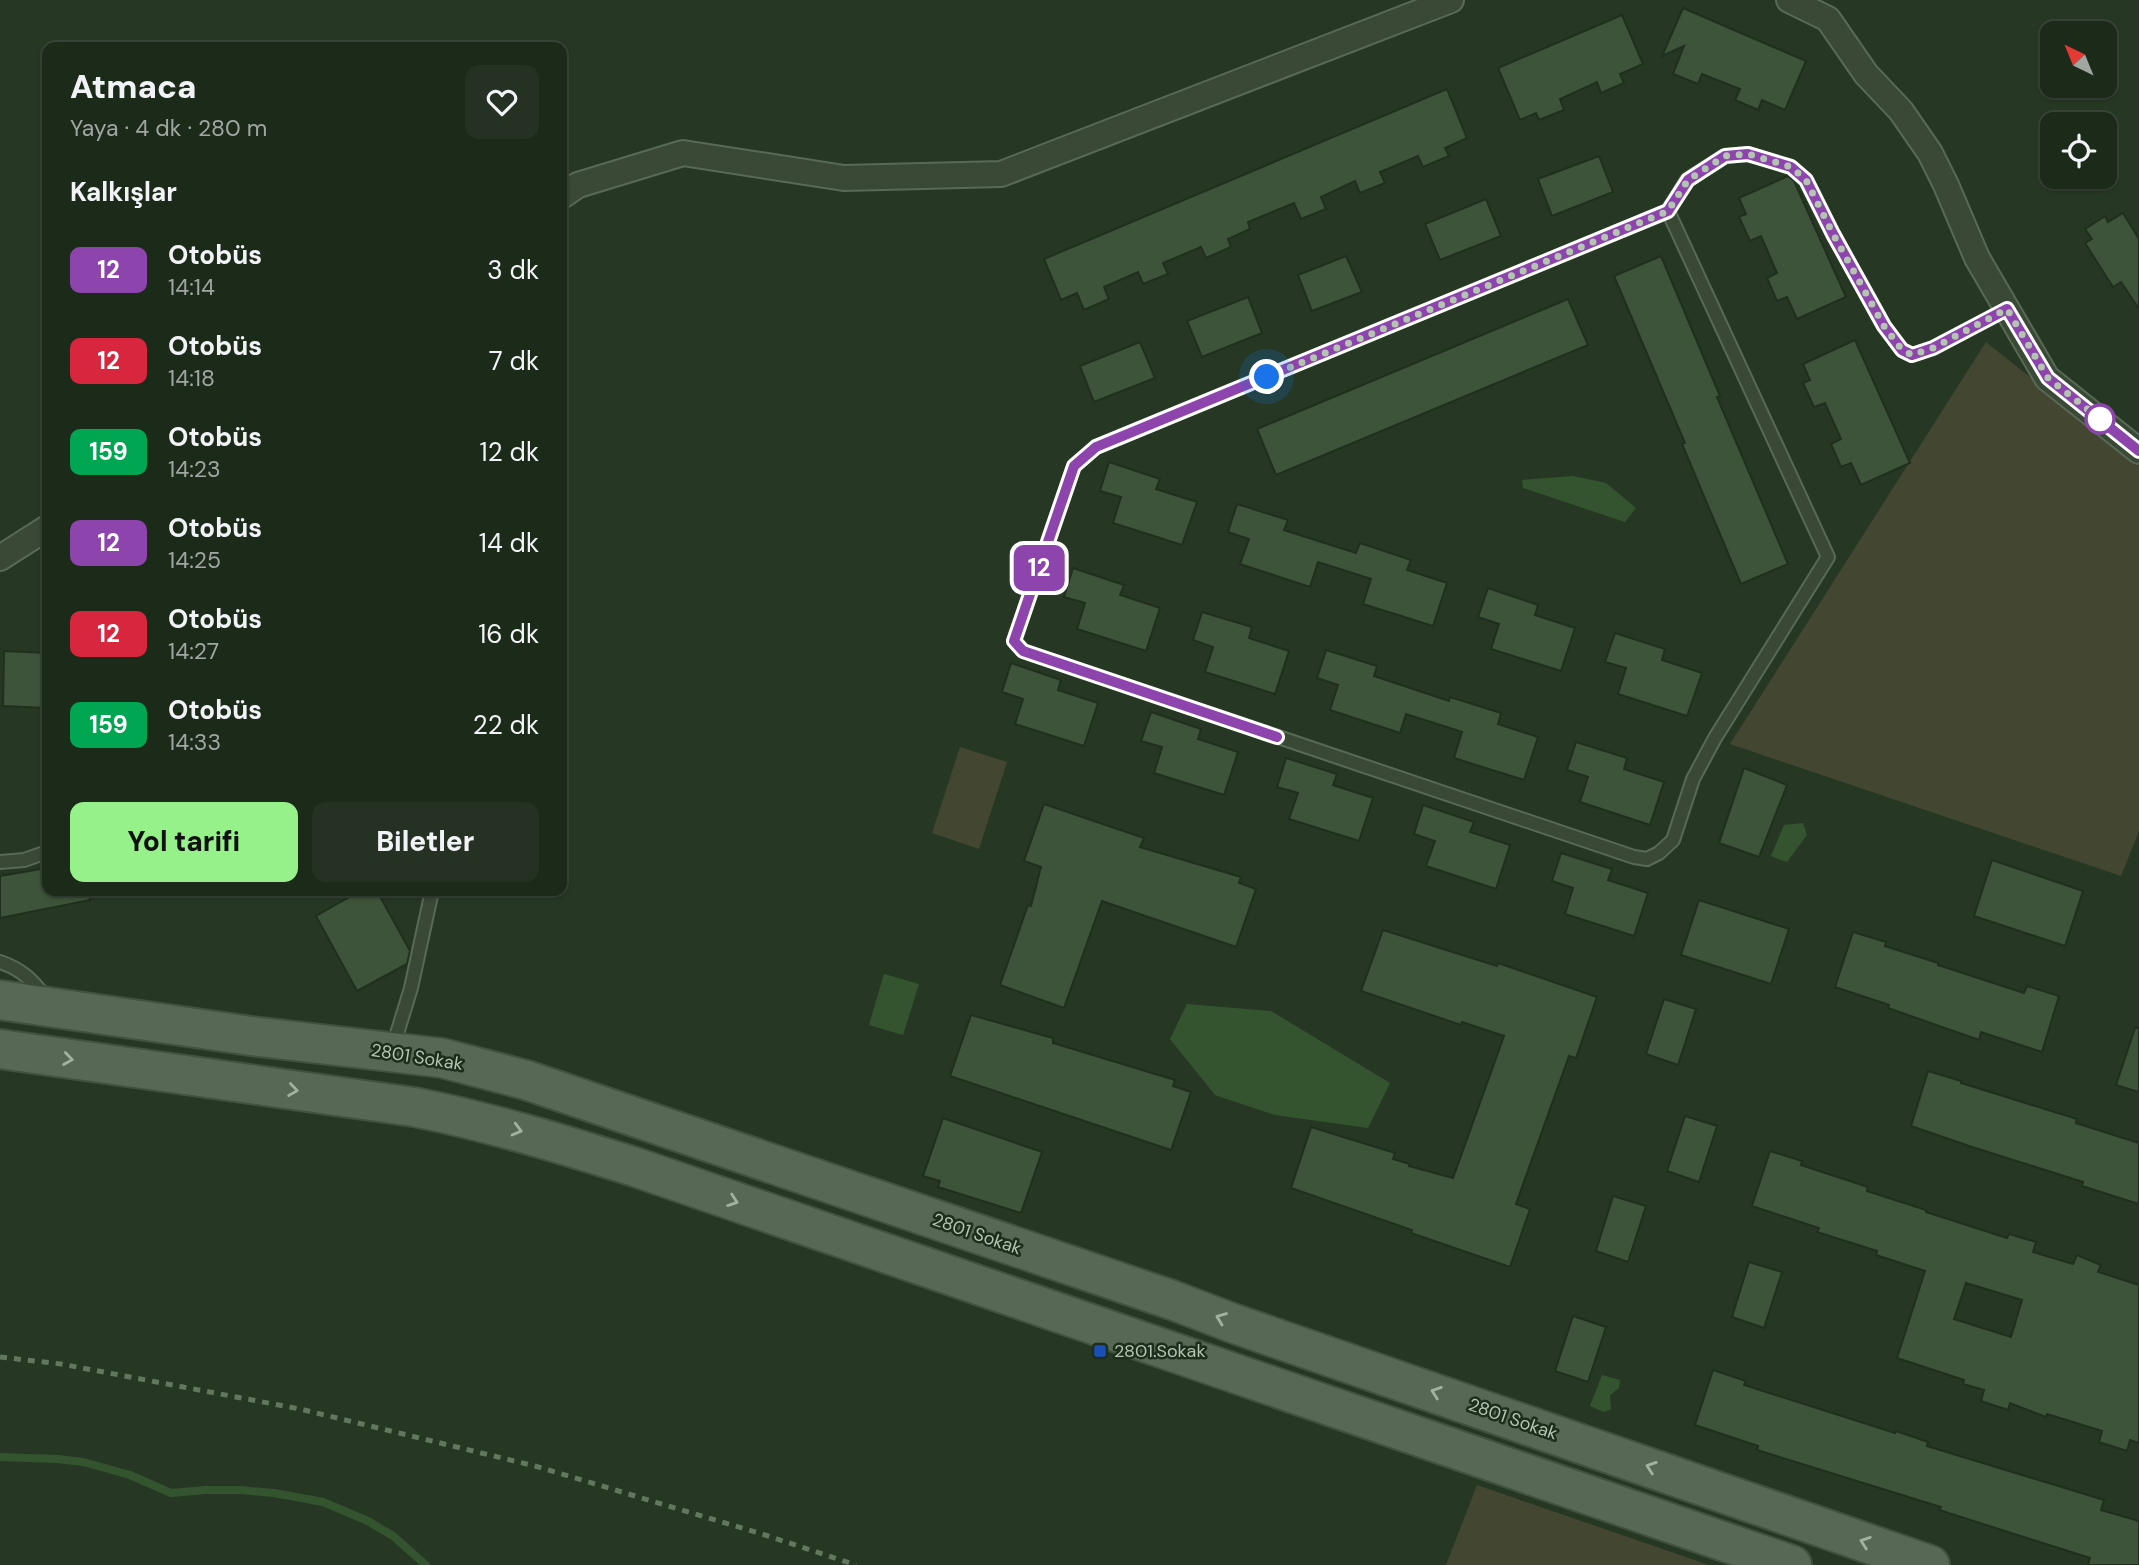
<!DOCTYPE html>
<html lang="tr">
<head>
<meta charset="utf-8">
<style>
	:root { --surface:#1c2a1a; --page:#253223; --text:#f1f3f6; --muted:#a0a7a2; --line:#3a4639; --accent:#96f18a }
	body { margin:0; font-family:"DM Sans",sans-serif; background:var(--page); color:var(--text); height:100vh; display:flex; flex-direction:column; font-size:26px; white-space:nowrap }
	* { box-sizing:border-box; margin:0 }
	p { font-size:23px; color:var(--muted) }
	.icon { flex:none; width:38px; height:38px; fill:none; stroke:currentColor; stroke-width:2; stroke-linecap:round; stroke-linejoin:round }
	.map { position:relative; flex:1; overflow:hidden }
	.drawer { position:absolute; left:42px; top:42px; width:525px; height:854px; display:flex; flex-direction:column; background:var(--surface); border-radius:14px; box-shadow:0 2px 5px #0004,0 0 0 2px var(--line) }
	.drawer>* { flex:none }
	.badge { padding:0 14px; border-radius:10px; font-size:24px; line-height:46px }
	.needle { width:46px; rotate:317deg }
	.controls { position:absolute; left:2040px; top:21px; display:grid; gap:14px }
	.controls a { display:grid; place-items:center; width:77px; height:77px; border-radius:14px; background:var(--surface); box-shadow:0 2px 5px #0004,0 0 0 2px var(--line); font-size:35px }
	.you { position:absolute; width:35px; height:35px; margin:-18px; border:5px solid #fff; border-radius:50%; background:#1a73e8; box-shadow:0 0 0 10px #1a73e833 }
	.map>.badge { position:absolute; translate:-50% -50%; box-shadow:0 0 0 4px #fff }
	h2 { padding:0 28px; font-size:26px; line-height:63px }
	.round { display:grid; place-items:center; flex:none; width:74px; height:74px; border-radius:14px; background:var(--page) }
	.overview { display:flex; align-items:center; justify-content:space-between; height:119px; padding:0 28px }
	h1 { font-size:33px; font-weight:800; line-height:52px }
	.cta { display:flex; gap:14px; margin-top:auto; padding:14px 28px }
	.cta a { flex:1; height:80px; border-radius:14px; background:var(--accent); color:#111; font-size:28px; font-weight:800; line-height:80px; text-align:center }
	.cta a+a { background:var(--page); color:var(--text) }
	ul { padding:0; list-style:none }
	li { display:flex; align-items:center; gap:21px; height:91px; padding:0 28px }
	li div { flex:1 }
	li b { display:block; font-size:26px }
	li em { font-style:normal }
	li .badge { min-width:77px; font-weight:700; text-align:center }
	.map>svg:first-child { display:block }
</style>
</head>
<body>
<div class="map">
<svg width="2139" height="1565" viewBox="0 0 2139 1565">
	<rect width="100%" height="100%" fill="#263823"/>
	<g fill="#434631">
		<path d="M 1986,342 L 2139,464 L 2139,831 L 2121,876 L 1730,744 Z"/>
		<path d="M 960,747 L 1007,762 L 979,849 L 932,833 Z"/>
		<path d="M 1477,1485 L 1709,1565 L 1446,1565 Z"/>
	</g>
	<g fill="#34542f">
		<path d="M 1573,476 L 1606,483 L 1636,508 L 1625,522 L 1523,488 L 1522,480 Z"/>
		<path d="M 1803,823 L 1807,835 L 1787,862 L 1771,856 L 1784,825 Z"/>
		<path d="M 884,974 L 919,984 L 903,1035 L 869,1025 Z"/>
		<path d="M 1187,1004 L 1271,1011 L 1390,1083 L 1368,1128 L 1275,1115 L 1215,1095 L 1170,1039 Z"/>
		<path d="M 1602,1375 L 1620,1380 L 1619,1388 L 1610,1395 L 1611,1409 L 1604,1412 L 1590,1406 Z"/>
	</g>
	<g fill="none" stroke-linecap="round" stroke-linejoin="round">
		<path stroke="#34542f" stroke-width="8" d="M 0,1457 L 57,1459 L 83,1462 L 130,1475 L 171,1493 L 205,1490 L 240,1490 L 274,1493 L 323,1502 L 368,1521 L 393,1536 L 426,1565"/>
	</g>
	<g fill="#3e543a" stroke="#202f1e" stroke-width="2" fill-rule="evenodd">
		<path d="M 1683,8 L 1806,61 L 1785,110 L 1762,100 L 1758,110 L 1735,100 L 1740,89 L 1702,74 L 1698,84 L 1673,74 L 1684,46 L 1662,56 Z"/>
		<path d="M 1622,15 L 1643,64 L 1620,74 L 1624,83 L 1601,93 L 1597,82 L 1560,99 L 1564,110 L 1539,120 L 1536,113 L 1520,120 L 1498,68 Z"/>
		<path d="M 1447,89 L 1467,138 L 1445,148 L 1449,156 L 1423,167 L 1418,156 L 1380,172 L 1385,183 L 1360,193 L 1355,181 L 1321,197 L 1326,209 L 1301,219 L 1294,203 L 1248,222 L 1250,229 L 1228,239 L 1231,247 L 1206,258 L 1201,247 L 1163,263 L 1168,274 L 1143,284 L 1138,272 L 1104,287 L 1109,299 L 1084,310 L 1077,293 L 1061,300 L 1044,259 Z"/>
		<path d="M 1599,156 L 1613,192 L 1552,216 L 1538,179 Z"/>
		<path d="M 1788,176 L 1794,181 L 1846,297 L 1797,319 L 1787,297 L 1777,301 L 1767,278 L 1777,273 L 1761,236 L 1750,241 L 1739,217 L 1746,214 L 1739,198 Z"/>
		<path d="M 1486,199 L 1501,236 L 1440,260 L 1425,224 Z"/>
		<path d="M 2123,213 L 2139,239 L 2139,309 L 2121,282 L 2113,287 L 2085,243 L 2092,239 L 2085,229 L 2105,216 L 2108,222 Z"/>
		<path d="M 1346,256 L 1362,292 L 1312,311 L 1298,275 Z"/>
		<path d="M 1661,256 L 1720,396 L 1717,397 L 1788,564 L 1741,584 L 1682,444 L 1685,443 L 1614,276 Z"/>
		<path d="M 1248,297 L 1262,333 L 1202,357 L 1187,321 Z"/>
		<path d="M 1568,299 L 1588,345 L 1276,475 L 1257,429 Z"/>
		<path d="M 1855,340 L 1910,463 L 1861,485 L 1851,463 L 1841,467 L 1831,444 L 1841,439 L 1825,403 L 1814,407 L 1803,383 L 1810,380 L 1803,364 Z"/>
		<path d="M 1140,342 L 1155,378 L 1094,402 L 1080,366 Z"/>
		<path d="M 1109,462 L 1160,479 L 1156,489 L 1197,502 L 1182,545 L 1113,523 L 1121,497 L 1100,491 Z"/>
		<path d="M 1237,504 L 1288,520 L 1284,530 L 1356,553 L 1360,543 L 1411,560 L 1407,570 L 1447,583 L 1433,626 L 1363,604 L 1371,579 L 1318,562 L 1310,587 L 1240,564 L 1249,539 L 1228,532 Z"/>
		<path d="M 1073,568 L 1124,585 L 1120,595 L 1160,608 L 1146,651 L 1077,629 L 1085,603 L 1064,597 Z"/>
		<path d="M 1488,588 L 1538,605 L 1535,615 L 1575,628 L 1561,671 L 1491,649 L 1499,624 L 1478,617 Z"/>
		<path d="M 1202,612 L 1252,627 L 1249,638 L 1289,651 L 1275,694 L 1205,672 L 1213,647 L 1193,640 Z"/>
		<path d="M 1615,633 L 1665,649 L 1662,660 L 1702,673 L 1687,716 L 1618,694 L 1626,668 L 1605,662 Z"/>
		<path d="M 1326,650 L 1377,666 L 1374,676 L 1449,701 L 1450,697 L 1501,713 L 1498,724 L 1538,737 L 1524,780 L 1454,758 L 1462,732 L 1406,714 L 1400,733 L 1330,710 L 1338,685 L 1317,678 Z"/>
		<path d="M 4,651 L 47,653 L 47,708 L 3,706 Z"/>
		<path d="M 1011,663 L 1061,680 L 1058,690 L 1098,703 L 1084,746 L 1015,724 L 1023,699 L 1002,692 Z"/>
		<path d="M 1151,712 L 1201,729 L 1198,739 L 1238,752 L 1224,795 L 1154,773 L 1162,747 L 1141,741 Z"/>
		<path d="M 1576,742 L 1627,758 L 1624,769 L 1664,782 L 1650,825 L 1580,802 L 1588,777 L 1567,770 Z"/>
		<path d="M 1286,758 L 1337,774 L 1333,785 L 1373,798 L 1359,841 L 1289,819 L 1298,793 L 1277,787 Z"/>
		<path d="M 1744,768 L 1787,785 L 1759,857 L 1719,843 Z"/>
		<path d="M 1044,804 L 1144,838 L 1140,847 L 1241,877 L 1239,883 L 1256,889 L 1236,947 L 1102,901 L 1064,1008 L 1000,985 L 1028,905 L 1031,906 L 1041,867 L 1024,861 Z"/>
		<path d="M 1423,805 L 1474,822 L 1470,832 L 1510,845 L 1496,889 L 1426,866 L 1435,841 L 1414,834 Z"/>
		<path d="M 1561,853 L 1612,869 L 1608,880 L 1648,893 L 1634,936 L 1565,914 L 1573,888 L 1552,881 Z"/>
		<path d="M 1992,860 L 2083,891 L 2065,946 L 1974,916 Z"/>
		<path d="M 47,868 L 47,891 L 89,891 L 90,900 L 0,918 L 0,876 Z"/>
		<path d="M 360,891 L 377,891 L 410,951 L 407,964 L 357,991 L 316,916 Z"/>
		<path d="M 1699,900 L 1789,929 L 1771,984 L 1681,955 Z"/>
		<path d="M 1383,930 L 1497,966 L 1498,963 L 1597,997 L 1576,1058 L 1569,1056 L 1516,1204 L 1530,1209 L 1510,1267 L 1411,1233 L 1412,1230 L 1291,1188 L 1311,1127 L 1395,1153 L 1393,1159 L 1410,1164 L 1409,1166 L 1453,1178 L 1504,1036 L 1462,1022 L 1461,1025 L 1361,991 Z"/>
		<path d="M 1853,932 L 1886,942 L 1885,946 L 1938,963 L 1938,965 L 2024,993 L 2027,986 L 2059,996 L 2042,1052 L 1981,1032 L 1979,1040 L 1888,1008 L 1889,1005 L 1835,987 Z"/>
		<path d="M 1664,999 L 1696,1009 L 1678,1065 L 1646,1054 Z"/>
		<path d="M 971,1015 L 1053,1038 L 1053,1043 L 1175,1080 L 1173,1086 L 1191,1092 L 1171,1150 L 950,1076 Z"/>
		<path d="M 2135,1028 L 2139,1028 L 2139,1092 L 2116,1085 Z"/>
		<path d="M 1928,1071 L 1961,1081 L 1961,1083 L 2077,1119 L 2076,1123 L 2139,1143 L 2139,1204 L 2082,1186 L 2083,1182 L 1969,1146 L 1911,1126 Z"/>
		<path d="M 1685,1116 L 1717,1126 L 1699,1182 L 1667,1171 Z"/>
		<path d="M 943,1118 L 1042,1152 L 1021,1213 L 938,1187 L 940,1181 L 923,1176 Z"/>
		<path d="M 1770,1151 L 1802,1161 L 1801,1165 L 1868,1187 L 1867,1191 L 1926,1210 L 1926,1212 L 2007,1238 L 2009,1234 L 2036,1242 L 2033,1252 L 2073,1264 L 2077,1255 L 2101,1265 L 2098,1272 L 2139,1285 L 2139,1443 L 2130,1440 L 2127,1451 L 2099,1442 L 2102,1431 L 2047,1414 L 2046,1417 L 2010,1403 L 2008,1410 L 1981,1401 L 1984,1390 L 1963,1384 L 1964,1380 L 1897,1358 L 1925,1271 L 1876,1255 L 1877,1251 L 1817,1232 L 1819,1228 L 1752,1206 ZM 1966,1283 L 2022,1300 L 2011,1337 L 1954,1319 Z"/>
		<path d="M 1613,1196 L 1646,1206 L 1628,1262 L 1596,1251 Z"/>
		<path d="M 1749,1262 L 1782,1272 L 1764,1328 L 1732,1317 Z"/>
		<path d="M 1573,1316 L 1606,1327 L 1588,1382 L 1555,1371 Z"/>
		<path d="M 1713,1370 L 1746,1381 L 1744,1385 L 1895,1433 L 1896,1431 L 1928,1442 L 1927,1446 L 2104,1500 L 2101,1510 L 2139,1521 L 2139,1565 L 2088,1565 L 2090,1558 L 1939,1510 L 1941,1507 L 1757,1450 L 1758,1446 L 1695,1425 Z"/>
	</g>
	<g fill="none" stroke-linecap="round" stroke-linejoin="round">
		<g stroke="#596957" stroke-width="16">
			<g id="lane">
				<path d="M 1668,211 L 1828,557 L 1715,738 L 1693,779 L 1673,840 L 1659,853 L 1647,859 L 1634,857 L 1023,651 L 1014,641 L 1074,466 L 1096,447 L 1668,211 L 1687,180 L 1725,156 L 1748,154 L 1791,167 L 1806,180 L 1833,234 L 1884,326 L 1902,350 L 1912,355 L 1933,348 L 2007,309"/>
				<path d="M 0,862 L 24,860 L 47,852"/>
				<path d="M 0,962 C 22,969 33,981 47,999"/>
				<path d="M 392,1050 L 411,988 L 432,891"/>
			</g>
		</g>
		<g stroke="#596957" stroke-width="28">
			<g id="street">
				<path d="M 1789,0 L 1828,19 L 1866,74 L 1901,111 L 1930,153 L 1946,185 L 1977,258 L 2047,378 L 2139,451"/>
				<path d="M 562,196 L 578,185 L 683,153 L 844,178 L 1001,174 L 1451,0"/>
				<path d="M 0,558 L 47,528"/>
			</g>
		</g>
		<g stroke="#425240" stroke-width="42">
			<g id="primary">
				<path d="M 0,1000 L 251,1036 L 442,1058 L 526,1080 L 1172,1300 L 1235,1324 L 1930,1565"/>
				<path d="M 0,1049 L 414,1107 C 490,1122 562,1144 635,1167 L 1792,1565"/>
			</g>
		</g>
		<use href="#lane" stroke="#394936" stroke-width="12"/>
		<use href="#street" stroke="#394936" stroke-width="24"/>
		<use href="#primary" stroke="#576954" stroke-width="38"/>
		<path stroke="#63775f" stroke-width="5" stroke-dasharray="7 7" stroke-linecap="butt" d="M 0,1357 L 61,1364 L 300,1409 L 535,1466 L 762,1534 L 856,1565"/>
	</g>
	<defs><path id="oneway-chevron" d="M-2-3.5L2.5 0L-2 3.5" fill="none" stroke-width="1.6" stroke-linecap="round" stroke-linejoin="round" transform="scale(1.75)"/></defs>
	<g stroke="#a1b39e">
		<use href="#oneway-chevron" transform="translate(68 1059) rotate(8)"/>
		<use href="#oneway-chevron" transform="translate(293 1090) rotate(8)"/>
		<use href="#oneway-chevron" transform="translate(517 1130) rotate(15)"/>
		<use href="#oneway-chevron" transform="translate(733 1201) rotate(19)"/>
		<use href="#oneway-chevron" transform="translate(1221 1318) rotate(-159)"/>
		<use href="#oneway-chevron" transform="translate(1436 1392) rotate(-161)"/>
		<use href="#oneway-chevron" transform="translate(1651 1467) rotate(-161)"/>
		<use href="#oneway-chevron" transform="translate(1865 1542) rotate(-161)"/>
	</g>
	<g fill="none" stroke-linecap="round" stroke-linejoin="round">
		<g stroke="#fff" stroke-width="16">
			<path id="line" d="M 1277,737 L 1023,651 L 1014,641 L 1074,466 L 1096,447 L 1668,211 L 1688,180 L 1725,156 L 1748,154 L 1791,167 L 1806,180 L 1833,234 L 1884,326 L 1902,350 L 1912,355 L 1933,348 L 2007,309 L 2048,378 L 2139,451"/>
		</g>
		<use href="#line" stroke="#8e44ad" stroke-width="10"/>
		<path stroke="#b3c5b1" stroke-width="7" stroke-dasharray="0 12.6" d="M 1267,377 L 1668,211 L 1688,180 L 1725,156 L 1748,154 L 1791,167 L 1806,180 L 1833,234 L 1884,326 L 1902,350 L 1912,355 L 1933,348 L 2007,309 L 2048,378 L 2100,419"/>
	</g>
	<circle fill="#fff" stroke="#8e44ad" stroke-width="3.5" cx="2100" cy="419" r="14"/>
	<rect fill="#1a4fb4" stroke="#1e2d1c" stroke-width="2.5" x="1093" y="1344" width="14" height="14" rx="3.5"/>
	<g text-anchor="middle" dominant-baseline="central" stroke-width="5" stroke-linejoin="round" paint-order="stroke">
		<g font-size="18" fill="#b3c5b1" stroke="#1e2d1c">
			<text transform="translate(417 1057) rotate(9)">2801 Sokak</text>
			<text transform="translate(977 1234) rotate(19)">2801 Sokak</text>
			<text transform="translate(1513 1419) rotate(19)">2801 Sokak</text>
		</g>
		<g font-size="18" fill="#b3c5b1" stroke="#1e2d1c" text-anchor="start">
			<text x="1114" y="1351">2801.Sokak</text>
		</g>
	</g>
</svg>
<div class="controls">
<a><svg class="needle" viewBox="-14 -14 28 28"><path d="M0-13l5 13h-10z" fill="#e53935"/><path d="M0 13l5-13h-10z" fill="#a0a7a2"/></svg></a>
<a><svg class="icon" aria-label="locate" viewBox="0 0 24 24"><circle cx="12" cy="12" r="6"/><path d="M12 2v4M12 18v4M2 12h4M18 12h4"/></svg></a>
</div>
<div class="you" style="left:1267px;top:377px"></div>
<b class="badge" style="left:1039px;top:568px;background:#8e44ad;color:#fff">12</b>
<section class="drawer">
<div class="overview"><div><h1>Atmaca</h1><p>Yaya · 4 dk · 280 m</p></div><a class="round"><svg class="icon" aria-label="heart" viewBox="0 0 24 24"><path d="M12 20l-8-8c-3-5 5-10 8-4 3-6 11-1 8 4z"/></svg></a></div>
<h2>Kalkışlar</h2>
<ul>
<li><span class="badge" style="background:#8e44ad;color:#fff">12</span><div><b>Otobüs</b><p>14:14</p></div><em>3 dk</em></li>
<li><span class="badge" style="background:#d7263d;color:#fff">12</span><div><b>Otobüs</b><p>14:18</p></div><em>7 dk</em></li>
<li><span class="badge" style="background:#00a651;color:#fff">159</span><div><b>Otobüs</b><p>14:23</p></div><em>12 dk</em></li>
<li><span class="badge" style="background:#8e44ad;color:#fff">12</span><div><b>Otobüs</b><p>14:25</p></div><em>14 dk</em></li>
<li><span class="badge" style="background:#d7263d;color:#fff">12</span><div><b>Otobüs</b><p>14:27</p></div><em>16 dk</em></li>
<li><span class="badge" style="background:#00a651;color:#fff">159</span><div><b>Otobüs</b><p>14:33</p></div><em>22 dk</em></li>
</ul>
<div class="cta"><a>Yol tarifi</a><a>Biletler</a></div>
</section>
</div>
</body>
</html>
